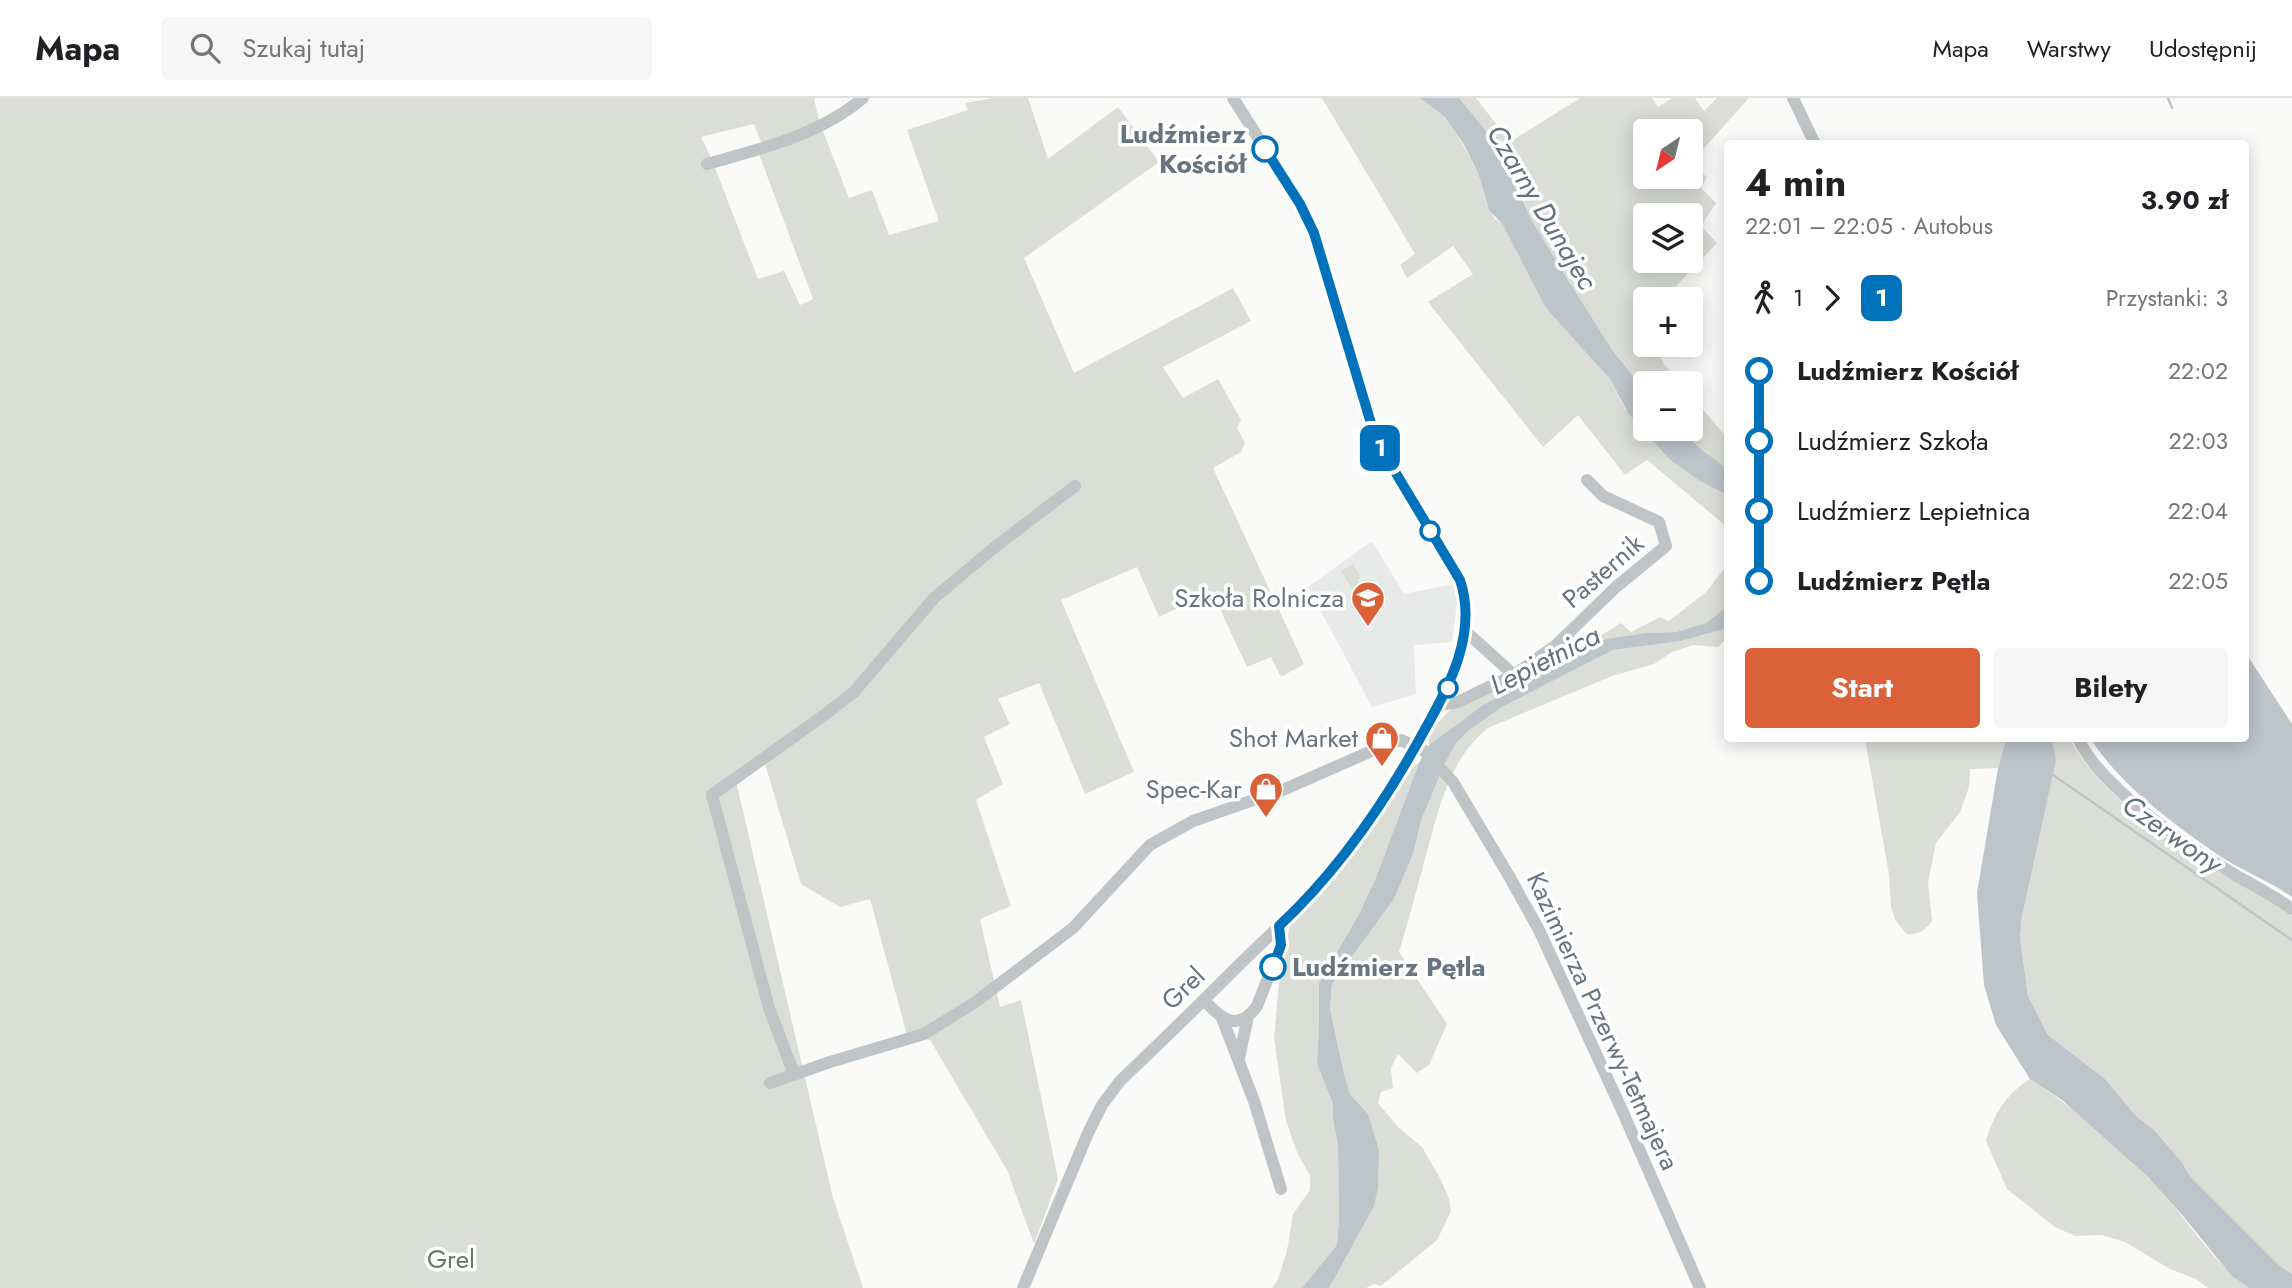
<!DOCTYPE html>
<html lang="pl">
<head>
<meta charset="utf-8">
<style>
	:root { --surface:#fff; --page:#f6f6f6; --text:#202124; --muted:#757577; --line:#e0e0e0; --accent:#da6138 }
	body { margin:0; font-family:Jost,sans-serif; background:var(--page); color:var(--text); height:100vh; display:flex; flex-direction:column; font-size:26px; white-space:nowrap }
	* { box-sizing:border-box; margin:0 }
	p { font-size:23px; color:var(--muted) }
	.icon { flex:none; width:38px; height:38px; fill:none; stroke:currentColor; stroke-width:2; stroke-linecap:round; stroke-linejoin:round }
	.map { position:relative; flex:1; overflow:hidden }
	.details { position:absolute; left:1724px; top:42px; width:525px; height:602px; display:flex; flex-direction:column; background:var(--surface); border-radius:7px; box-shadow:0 4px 18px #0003 }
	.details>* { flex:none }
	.badge { padding:0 14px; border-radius:10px; font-size:24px; line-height:46px }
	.needle { width:46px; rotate:215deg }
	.fabs { position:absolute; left:1633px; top:21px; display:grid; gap:14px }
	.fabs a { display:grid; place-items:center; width:70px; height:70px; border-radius:7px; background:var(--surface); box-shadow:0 4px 18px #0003; font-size:35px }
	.map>.badge { position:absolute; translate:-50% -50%; box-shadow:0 0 0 4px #fff }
	.legs { display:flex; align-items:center; gap:10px; height:77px; padding:0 21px; font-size:23px }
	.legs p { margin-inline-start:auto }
	.head { display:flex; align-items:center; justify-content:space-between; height:119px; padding:0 21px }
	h1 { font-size:38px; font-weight:700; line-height:52px }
	.cta { display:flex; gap:14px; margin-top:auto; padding:14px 21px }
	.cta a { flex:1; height:80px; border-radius:7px; background:var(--accent); color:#fff; font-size:28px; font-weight:700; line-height:80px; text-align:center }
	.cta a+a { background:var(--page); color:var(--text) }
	ul { padding:0 21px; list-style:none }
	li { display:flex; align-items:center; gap:24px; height:70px; font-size:26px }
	li i { display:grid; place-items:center; width:10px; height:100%; margin:0 9px; background:currentColor }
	li i::after { content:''; width:18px; height:18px; margin:-9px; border:5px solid; border-radius:50%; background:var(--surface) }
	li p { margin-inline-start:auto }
	li:first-child i { background:linear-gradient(#0000 50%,currentColor 0) }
	li:last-child i { background:linear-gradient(currentColor 50%,#0000 0) }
	header { display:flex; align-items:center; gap:42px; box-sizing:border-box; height:98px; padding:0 35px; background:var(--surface); border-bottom:2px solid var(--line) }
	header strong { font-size:33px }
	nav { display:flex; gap:38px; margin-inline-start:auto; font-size:24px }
	.search { width:490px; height:63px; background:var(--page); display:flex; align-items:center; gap:18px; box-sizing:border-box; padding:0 24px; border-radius:7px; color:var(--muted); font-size:26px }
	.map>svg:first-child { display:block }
</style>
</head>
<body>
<header>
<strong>Mapa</strong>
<div class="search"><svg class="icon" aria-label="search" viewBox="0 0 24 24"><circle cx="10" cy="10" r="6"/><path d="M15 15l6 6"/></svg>Szukaj tutaj</div>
<nav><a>Mapa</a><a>Warstwy</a><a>Udostępnij</a></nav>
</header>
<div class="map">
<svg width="2292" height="1190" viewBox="0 0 2292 1190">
	<rect width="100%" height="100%" fill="#fafaf8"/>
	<path fill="#e8e9e9" d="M 1372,443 L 1404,496 L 1453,486 L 1457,504 L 1452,544 L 1414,547 L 1416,596 L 1372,609 L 1308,489 Z"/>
	<g fill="#daded7" fill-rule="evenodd">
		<path d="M 0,0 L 814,0 L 819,23 L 849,100 L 872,92 L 889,137 L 939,123 L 907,32 L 968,12 L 965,5 L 993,0 L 1028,0 L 1048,61 L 1118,9 L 1159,64 L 1024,160 L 1074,275 L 1233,190 L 1251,223 L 1163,269 L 1183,300 L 1218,281 L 1241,322 L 1237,330 L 1245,345 L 1241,354 L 1213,370 L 1304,566 L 1281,579 L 1271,559 L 1247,569 L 1212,494 L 1159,519 L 1137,469 L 1061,502 L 1134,674 L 1085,696 L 1039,585 L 998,601 L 1010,626 L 984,639 L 1003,686 L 976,702 L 1011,808 L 980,821 L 1000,909 L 1021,902 L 1058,1081 L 1034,1146 L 1007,1072 L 930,942 L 907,937 L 870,801 L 840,809 L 801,786 L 765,666 L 736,683 L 833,1100 L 863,1190 L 0,1190 ZM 754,26 L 761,44 L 757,49 L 759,56 L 813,201 L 800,207 L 784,173 L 758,181 L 712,62 L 701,39 Z"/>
		<path d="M 1322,0 L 1420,0 L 1445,19 L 1455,32 L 1478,75 L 1487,107 L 1495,121 L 1503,127 L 1594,263 L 1610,281 L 1625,311 L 1670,362 L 1698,382 L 1727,397 L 1727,429 L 1647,362 L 1625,377 L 1578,317 L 1543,349 L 1428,204 L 1473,176 L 1453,148 L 1407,180 L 1400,167 L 1415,156 Z"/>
		<path d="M 1459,0 L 1476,0 L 1510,44 L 1580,0 L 1652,0 L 1658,9 L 1672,0 L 1695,0 L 1704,13 L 1717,0 L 1749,0 L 1691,65 L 1690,33 L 1645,33 L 1645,79 L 1690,79 L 1691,67 L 1707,79 L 1701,90 L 1716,105 L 1701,128 L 1717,145 L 1664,201 L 1645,201 L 1645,247 L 1655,247 L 1664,266 L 1680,285 L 1645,285 L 1645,293 L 1613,253 L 1566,179 L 1531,121 L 1507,67 L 1483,29 ZM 1645,117 L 1690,117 L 1690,163 L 1645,163 Z"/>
		<path d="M 1691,297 L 1727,340 L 1727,370 L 1702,352 L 1680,331 L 1690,331 Z"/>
		<path d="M 1353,466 L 1361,480 L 1358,482 L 1362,488 L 1354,493 L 1341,473 Z"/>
		<path d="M 1727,467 L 1727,509 L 1706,525 L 1676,534 L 1645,535 L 1605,541 L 1483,607 L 1429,647 L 1428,640 L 1433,630 L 1451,611 L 1572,536 L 1584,548 L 1621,525 L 1631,534 L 1660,519 L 1669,523 L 1706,494 Z"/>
		<path d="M 1727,528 L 1727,540 L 1718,549 L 1693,547 L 1672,554 L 1654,566 L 1612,578 L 1490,629 C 1449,658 1438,714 1425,761 C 1417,792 1408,823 1399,854 L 1447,926 L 1429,967 L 1417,975 L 1398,956 L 1391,970 L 1393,990 L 1381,994 L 1378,1005 L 1399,1030 L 1422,1049 L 1441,1082 L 1449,1101 L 1451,1113 L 1437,1142 L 1381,1188 L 1374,1186 L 1366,1190 L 1329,1190 L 1335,1178 L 1368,1016 L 1350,996 L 1344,976 L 1330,911 L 1332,886 L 1394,801 L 1413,756 L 1422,720 L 1445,665 L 1457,644 L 1469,632 L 1502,609 L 1613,552 L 1681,543 L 1724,531 Z"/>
		<path d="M 1865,641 L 2006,641 L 1998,670 L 1970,671 L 1969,689 L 1960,714 L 1936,745 L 1928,784 L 1932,823 C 1924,833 1920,837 1906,836 L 1896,823 L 1891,809 L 1889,776 Z"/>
		<path d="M 2052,641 L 2070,641 C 2092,686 2165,742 2208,768 C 2236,785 2267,797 2292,818 L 2292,1176 L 2280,1168 L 2190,1078 L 2181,1063 L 2154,1032 L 2136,1018 L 2105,981 L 2048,937 L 2028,898 L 2020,840 L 2024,804 L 2056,662 Z"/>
		<path d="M 1419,665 L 1375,782 L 1358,818 L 1319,885 L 1319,926 L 1317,966 L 1333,1006 L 1333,1020 L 1338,1048 L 1339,1120 L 1337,1147 L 1302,1190 L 1272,1190 L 1278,1181 L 1287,1153 L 1293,1116 L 1310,1092 L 1310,1077 L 1298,1057 L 1286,1023 L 1274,940 L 1279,885 L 1290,826 L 1342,769 L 1409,672 Z"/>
		<path d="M 2030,981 C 2081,1015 2129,1056 2170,1104 C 2195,1133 2217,1168 2249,1190 L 2208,1190 L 2196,1181 L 2170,1171 L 2125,1144 L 2103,1137 L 2075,1138 L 2055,1129 L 2007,1091 L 1986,1043 C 1994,1016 2005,997 2030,981 Z"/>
	</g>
	<g fill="#bbc5ca">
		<path d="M 1420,0 L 1459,0 L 1483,29 L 1507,68 L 1531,121 L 1566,179 L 1613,253 L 1645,293 L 1645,331 L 1680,331 L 1702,352 L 1727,370 L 1727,397 L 1698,382 L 1670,362 L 1628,315 L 1610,281 L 1546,210 L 1503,127 L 1489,112 L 1478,75 L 1463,45 L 1445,19 Z"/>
		<path d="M 1727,509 L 1727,528 L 1724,531 L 1681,543 L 1613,552 L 1502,609 L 1469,632 L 1457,644 L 1445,665 L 1422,720 L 1413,756 L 1394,801 L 1332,886 L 1330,911 L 1344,976 L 1350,996 L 1368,1016 L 1379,1052 L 1378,1089 L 1374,1108 L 1329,1190 L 1302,1190 L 1337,1147 L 1339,1120 L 1338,1048 L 1333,1020 L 1333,1006 L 1317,966 L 1319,926 L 1319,885 L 1358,818 L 1375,782 L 1419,665 L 1429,647 L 1483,607 L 1605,541 L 1645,535 L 1676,534 L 1706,525 Z"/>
		<path d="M 2245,554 L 2292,626 L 2292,799 C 2271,784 2248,775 2226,762 C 2181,732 2119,687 2091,641 L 2245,640 Z"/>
		<path d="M 2006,641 L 2052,641 L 2056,662 L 2022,818 L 2020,840 L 2028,898 L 2048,937 L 2105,981 L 2136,1018 L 2154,1032 L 2181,1063 L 2190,1078 L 2280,1168 L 2292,1176 L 2292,1190 L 2249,1190 L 2231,1177 L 2183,1118 L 2146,1077 L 2062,1002 L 2030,981 L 1996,927 L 1984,887 L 1977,795 L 1998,670 Z"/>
	</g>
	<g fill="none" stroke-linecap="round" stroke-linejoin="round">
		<g stroke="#bbc5ca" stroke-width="2.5">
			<path d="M 2168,0 L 2172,10"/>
			<path d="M 2053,677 L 2292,842"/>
		</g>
		<g stroke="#bfc4c7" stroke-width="12">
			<path d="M 1793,0 L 1815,46"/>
			<path d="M 707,66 C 760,51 820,37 863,0"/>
			<path d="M 1463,531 L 1514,577"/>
			<path d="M 1440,607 L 1458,604 L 1514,577 L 1555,548 L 1616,489 L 1666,448 L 1659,424 L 1603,398 L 1587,382"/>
			<path d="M 2078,640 C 2098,687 2188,749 2232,775 C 2252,787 2273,797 2292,811"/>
			<path d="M 1204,902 C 1221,921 1238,935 1257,908 L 1281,847 L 1279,828"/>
			<path d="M 1222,920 L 1254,1003 L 1281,1091"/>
			<path d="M 1239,960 L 1248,919"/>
			<path d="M 794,976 L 769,910 L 712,697 L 823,618 L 854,594 L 934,500 L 995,449 L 1075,388"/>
			<path d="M 770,985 L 830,964 L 924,936 L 974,905 L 1073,830 L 1150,747 L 1193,723 L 1285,691 L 1392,644 L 1401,642 L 1423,652 L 1453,684 L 1509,778 L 1539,832 L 1621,1010 L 1700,1190"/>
			<path d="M 1023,1190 L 1088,1035 L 1102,1007 L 1120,983 C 1162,943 1204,902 1245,861 C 1277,830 1310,800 1338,766 C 1371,724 1399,679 1425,633 C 1449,589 1478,534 1459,482 L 1376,342 L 1314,135 L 1300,106 L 1233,0"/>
		</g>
	</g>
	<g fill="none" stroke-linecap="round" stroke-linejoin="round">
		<g stroke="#fff" stroke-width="16">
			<path id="line-1" d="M 1265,51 L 1300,106 L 1314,135 L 1376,342 L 1460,482 C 1478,535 1449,589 1424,633 C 1385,705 1339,772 1279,828 L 1281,847 L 1273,869"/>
		</g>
		<use href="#line-1" stroke="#0072bc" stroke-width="10"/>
	</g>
	<defs>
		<g id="school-pin" transform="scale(1.75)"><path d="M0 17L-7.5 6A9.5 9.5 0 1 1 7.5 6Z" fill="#da6138" stroke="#fff"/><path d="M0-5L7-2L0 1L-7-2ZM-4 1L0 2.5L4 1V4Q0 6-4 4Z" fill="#fff"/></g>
		<g id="shop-pin" transform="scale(1.75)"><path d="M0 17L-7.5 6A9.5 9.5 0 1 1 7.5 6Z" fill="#da6138" stroke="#fff"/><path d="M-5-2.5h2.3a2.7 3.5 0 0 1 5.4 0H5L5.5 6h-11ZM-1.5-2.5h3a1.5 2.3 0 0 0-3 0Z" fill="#fff"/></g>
	</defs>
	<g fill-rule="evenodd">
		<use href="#school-pin" x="1368" y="500"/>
		<use href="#shop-pin" x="1382" y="640"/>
		<use href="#shop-pin" x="1266" y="691"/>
	</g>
	<g fill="#fff" stroke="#0072bc" stroke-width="3.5">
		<circle cx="1265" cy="51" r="12"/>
		<circle cx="1430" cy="433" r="9"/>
		<circle cx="1448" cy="590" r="9"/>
		<circle cx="1273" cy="869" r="12"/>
	</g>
	<g text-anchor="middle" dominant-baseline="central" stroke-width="7" stroke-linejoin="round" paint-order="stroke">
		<g font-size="26" font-weight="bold" fill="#667581" stroke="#fff" text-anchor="end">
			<text x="1246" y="36">Ludźmierz<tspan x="1246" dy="30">Kościół</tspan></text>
			<text x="1292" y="869" text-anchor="start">Ludźmierz Pętla</text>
		</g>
		<g font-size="26" fill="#667581" stroke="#fff">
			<text transform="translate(1603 473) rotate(-41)">Pasternik</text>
			<text transform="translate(1183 890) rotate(-44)">Grel</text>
			<text transform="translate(1603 923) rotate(65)">Kazimierza Przerwy-Tetmajera</text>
		</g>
		<g font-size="26" fill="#667581" stroke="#fff" text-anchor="end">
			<text x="1344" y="500">Szkoła Rolnicza</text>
			<text x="1358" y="640">Shot Market</text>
			<text x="1242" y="691">Spec-Kar</text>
		</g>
		<g font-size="26" fill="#687965" stroke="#fff">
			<text x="451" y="1161">Grel</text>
		</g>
		<g font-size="28" font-style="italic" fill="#61737b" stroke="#fff">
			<text transform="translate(1542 109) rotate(59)">Czarny Dunajec</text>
			<text transform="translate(1545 562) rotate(-27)">Lepietnica</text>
			<text transform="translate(2172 736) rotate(35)">Czerwony</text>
		</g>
	</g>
</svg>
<div class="fabs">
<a><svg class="needle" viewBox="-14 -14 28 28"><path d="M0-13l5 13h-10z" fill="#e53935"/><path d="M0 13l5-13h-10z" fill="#757577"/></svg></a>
<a><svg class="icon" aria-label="layers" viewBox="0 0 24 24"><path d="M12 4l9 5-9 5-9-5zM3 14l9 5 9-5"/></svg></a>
<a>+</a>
<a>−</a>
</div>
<b class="badge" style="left:1380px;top:350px;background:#0072bc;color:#fff">1</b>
<section class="details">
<div class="head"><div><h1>4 min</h1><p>22:01 – 22:05 · Autobus</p></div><b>3.90 zł</b></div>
<div class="legs"><svg class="icon" aria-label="walk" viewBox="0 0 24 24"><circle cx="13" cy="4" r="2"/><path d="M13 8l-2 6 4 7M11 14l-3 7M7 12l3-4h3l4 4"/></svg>1<svg class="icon" aria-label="forward" viewBox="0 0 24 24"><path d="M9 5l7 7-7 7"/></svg><b class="badge" style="background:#0072bc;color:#fff">1</b><p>Przystanki: 3</p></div>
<ul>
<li><i style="color:#0072bc"></i><b>Ludźmierz Kościół</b><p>22:02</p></li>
<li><i style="color:#0072bc"></i><span>Ludźmierz Szkoła</span><p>22:03</p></li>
<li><i style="color:#0072bc"></i><span>Ludźmierz Lepietnica</span><p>22:04</p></li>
<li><i style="color:#0072bc"></i><b>Ludźmierz Pętla</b><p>22:05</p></li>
</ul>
<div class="cta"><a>Start</a><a>Bilety</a></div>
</section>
</div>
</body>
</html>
